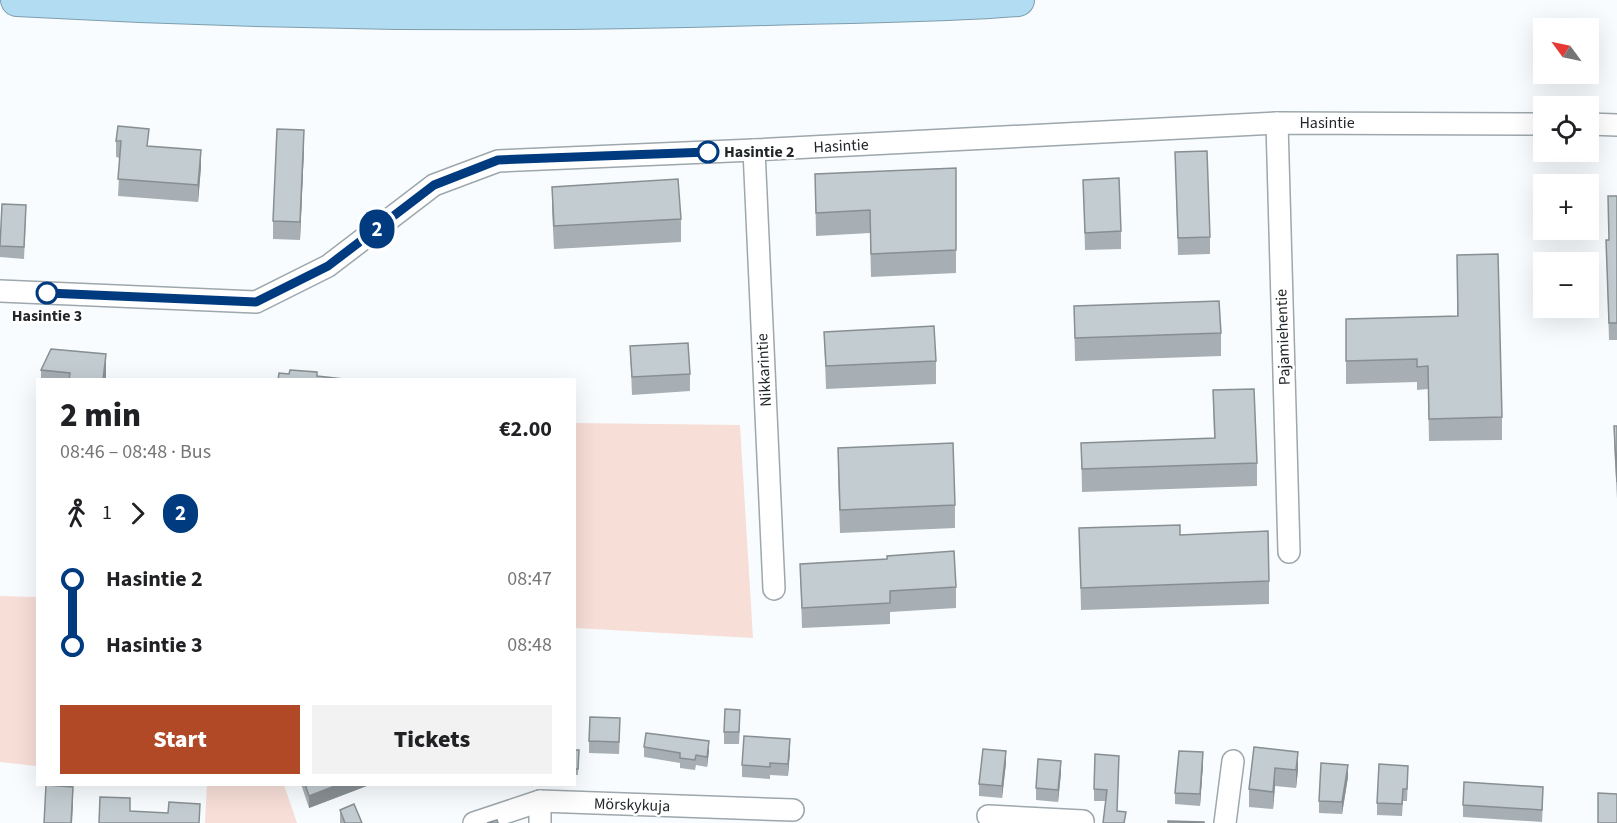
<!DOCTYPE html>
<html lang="en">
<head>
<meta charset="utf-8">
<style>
	:root { --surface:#fff; --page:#f2f2f2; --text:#202124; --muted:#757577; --accent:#b14927 }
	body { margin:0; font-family:"Source Sans 3",sans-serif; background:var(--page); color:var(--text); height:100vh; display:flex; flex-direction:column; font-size:22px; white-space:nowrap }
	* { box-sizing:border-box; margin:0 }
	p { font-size:20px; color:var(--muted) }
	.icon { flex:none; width:33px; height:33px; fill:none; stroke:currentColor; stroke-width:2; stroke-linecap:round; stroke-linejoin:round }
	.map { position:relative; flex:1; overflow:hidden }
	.side { position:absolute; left:36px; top:378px; width:540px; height:408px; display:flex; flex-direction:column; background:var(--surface); border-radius:0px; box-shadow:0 6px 24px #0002 }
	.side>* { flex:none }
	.badge { padding:0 12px; border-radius:20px; font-size:21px; line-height:39px }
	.needle { width:39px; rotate:303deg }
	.fabs { position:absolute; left:1533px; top:18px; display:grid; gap:12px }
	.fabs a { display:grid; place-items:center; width:66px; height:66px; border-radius:0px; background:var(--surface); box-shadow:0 6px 24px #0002; font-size:30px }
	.map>.badge { position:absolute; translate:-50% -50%; box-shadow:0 0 0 3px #fff }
	.legs { display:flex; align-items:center; gap:9px; height:66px; padding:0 24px; font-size:20px }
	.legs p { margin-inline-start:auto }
	.headline { display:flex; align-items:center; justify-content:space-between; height:102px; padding:0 24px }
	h1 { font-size:33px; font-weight:800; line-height:45px }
	.action { display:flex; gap:12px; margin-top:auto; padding:12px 24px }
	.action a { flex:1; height:69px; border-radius:0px; background:var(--accent); color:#fff; font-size:24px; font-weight:800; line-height:69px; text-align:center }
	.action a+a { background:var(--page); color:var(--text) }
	ul { padding:0 24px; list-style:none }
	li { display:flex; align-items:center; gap:21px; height:66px; font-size:22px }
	li i { display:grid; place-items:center; width:9px; height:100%; margin:0 8px; background:currentColor }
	li i::after { content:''; width:15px; height:15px; margin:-8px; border:4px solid; border-radius:50%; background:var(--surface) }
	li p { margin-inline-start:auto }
	li:first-child i { background:linear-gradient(#0000 50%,currentColor 0) }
	li:last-child i { background:linear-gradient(currentColor 50%,#0000 0) }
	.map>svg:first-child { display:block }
</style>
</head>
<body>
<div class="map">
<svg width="1617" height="823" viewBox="0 0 1617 823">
	<rect width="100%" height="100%" fill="#f8fcfe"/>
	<g fill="#f7ded7">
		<path d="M 574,423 L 740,425 L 753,638 L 575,628 Z"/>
		<path d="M 0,596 L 37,597 L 37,766 L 0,762 Z"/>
		<path d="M 207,784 L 284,785 L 297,823 L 205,823 Z"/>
	</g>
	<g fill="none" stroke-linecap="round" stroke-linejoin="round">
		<g stroke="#9da7ac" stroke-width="24">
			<g id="minor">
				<path d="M 1277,123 L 1289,552"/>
				<path d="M 1588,124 L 1617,125"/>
				<path d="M 754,150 L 774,589"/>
				<path d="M 0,291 L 256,302 L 328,266 L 434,185 L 498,161 L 754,150 L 1277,123 L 1544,124"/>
				<path d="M 988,816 L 1083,821 L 1083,823"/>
				<path d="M 474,823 L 540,801 L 793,810"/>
				<path d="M 540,823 L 540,801"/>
				<path d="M 1225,823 L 1233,761"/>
			</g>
		</g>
		<g stroke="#7f9dac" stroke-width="34">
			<path id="highway" d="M 17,0 C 267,14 517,17 767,9 C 850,6 935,7 1018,0"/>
		</g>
		<use href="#minor" stroke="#fff" stroke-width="21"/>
		<use href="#highway" stroke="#b1dcf2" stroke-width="32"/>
	</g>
	<g fill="#a7afb4">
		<path d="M 116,141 L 149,146 L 201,167 L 198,202 L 118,196 L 120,158 L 116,157 Z"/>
		<path d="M 304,148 L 300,240 L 273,239 L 273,221 Z"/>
		<path d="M 1175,152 L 1210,237 L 1210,254 L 1178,255 Z"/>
		<path d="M 956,168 L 956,273 L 871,277 L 870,233 L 816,236 L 815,174 Z"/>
		<path d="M 1083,180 L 1121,231 L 1121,249 L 1085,250 Z"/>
		<path d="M 552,187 L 681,219 L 681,242 L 554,249 L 552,210 Z"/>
		<path d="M 1617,196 L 1617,340 L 1609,340 L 1606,240 L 1609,240 Z"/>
		<path d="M 26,217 L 24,259 L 0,257 L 0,244 Z"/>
		<path d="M 1457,255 L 1502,417 L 1502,440 L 1429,441 L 1428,389 L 1417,390 L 1417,382 L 1346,384 L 1346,319 L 1457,316 Z"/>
		<path d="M 1074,306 L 1221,333 L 1221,356 L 1075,361 Z"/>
		<path d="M 824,332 L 936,361 L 936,384 L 826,389 Z"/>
		<path d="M 630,346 L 690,374 L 690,391 L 632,395 Z"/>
		<path d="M 51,349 L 105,380 L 41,380 L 41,370 Z"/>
		<path d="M 1213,390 L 1257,463 L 1257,486 L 1082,492 L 1081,443 L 1214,438 Z"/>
		<path d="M 1614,426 L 1617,426 L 1617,499 L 1614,444 Z"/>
		<path d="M 838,448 L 955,505 L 955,528 L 840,533 L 838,471 Z"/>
		<path d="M 1079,528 L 1180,535 L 1269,581 L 1269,604 L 1081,610 Z"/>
		<path d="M 800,564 L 956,587 L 956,608 L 890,612 L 890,624 L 802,628 Z"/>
		<path d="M 740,722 L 739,744 L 724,744 L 724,732 Z"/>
		<path d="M 620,729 L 619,754 L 589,753 L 589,741 Z"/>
		<path d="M 644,747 L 709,751 L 707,767 L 696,765 L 695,770 L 680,768 L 680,763 L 644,757 Z"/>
		<path d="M 1254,747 L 1298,770 L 1296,788 L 1275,786 L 1273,809 L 1249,807 L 1249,789 Z"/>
		<path d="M 574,750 L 579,750 L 578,775 L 574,775 Z"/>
		<path d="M 790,751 L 788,776 L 770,775 L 770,779 L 742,777 L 742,765 Z"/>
		<path d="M 1006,763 L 1002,798 L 979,796 L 979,784 Z"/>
		<path d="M 1203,764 L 1200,806 L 1175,804 L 1175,793 Z"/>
		<path d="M 1119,767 L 1117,811 L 1126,823 L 1106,801 L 1094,801 L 1094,789 Z"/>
		<path d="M 1061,773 L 1058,802 L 1036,800 L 1036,788 Z"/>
		<path d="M 1348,777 L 1342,814 L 1319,813 L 1319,801 Z"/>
		<path d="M 1408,778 L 1407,801 L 1403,801 L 1402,816 L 1377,815 L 1377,803 Z"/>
		<path d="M 301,784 L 372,784 L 309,808 Z"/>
		<path d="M 1543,799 L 1542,822 L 1463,817 L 1463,805 Z"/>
		<path d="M 340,810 L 362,823 L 340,823 Z"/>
	</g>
	<g fill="#888f92">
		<path d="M 304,130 L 304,148 L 300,240 L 300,222 Z"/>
		<path d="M 201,150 L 201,167 L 198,202 L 198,185 Z"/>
		<path d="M 106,354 L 106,377 L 105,380 L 103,380 Z"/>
		<path d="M 790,739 L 790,751 L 788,776 L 788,764 Z"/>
		<path d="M 709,741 L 709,751 L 707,767 L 707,757 Z"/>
		<path d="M 1006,751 L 1006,763 L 1002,798 L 1002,786 Z"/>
		<path d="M 1203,752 L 1203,764 L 1200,806 L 1200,794 Z"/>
		<path d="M 1298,752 L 1298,770 L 1296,788 L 1296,770 Z"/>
		<path d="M 1061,761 L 1061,773 L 1058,802 L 1058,790 Z"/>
		<path d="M 1348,765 L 1348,777 L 1342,814 L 1342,802 Z"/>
		<path d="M 1275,768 L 1275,786 L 1273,809 L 1273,792 Z"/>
		<path d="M 340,784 L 372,784 L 309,808 L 309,796 Z"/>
		<path d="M 73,787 L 73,804 L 72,823 L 71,823 Z"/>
	</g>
	<g fill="#c2ccd1" stroke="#888f92" stroke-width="1.5">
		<path d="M 118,126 L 149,129 L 147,146 L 201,150 L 198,185 L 118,179 L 121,141 L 116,141 Z"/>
		<path d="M 277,129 L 304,130 L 300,222 L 273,221 Z"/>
		<path d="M 1207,151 L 1210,237 L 1178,238 L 1175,152 Z"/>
		<path d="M 956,168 L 956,250 L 871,254 L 870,210 L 816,213 L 815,174 Z"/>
		<path d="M 1119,178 L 1121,231 L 1085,233 L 1083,180 Z"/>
		<path d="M 678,179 L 681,219 L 554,226 L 552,187 Z"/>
		<path d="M 1608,196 L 1617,196 L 1617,323 L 1609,323 L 1606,240 L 1609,240 Z"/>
		<path d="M 2,204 L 26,205 L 24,247 L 0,246 Z"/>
		<path d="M 1498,254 L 1502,417 L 1429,419 L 1428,366 L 1417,367 L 1417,359 L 1346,361 L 1346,319 L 1458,316 L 1457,255 Z"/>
		<path d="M 1219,301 L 1221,333 L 1075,338 L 1074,306 Z"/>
		<path d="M 934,326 L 936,361 L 826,366 L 824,332 Z"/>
		<path d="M 688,343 L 690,374 L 632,377 L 630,346 Z"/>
		<path d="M 51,349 L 106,354 L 103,380 L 69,380 L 70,373 L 41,370 Z"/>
		<path d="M 290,370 L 317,372 L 317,376 L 353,380 L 278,380 L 279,373 L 289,374 Z"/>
		<path d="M 1254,389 L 1257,463 L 1082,469 L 1081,443 L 1215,438 L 1213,390 Z"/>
		<path d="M 1614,426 L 1617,426 L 1617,482 Z"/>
		<path d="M 953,443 L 955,505 L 840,510 L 838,448 Z"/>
		<path d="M 1180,525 L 1180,535 L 1268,531 L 1269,581 L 1081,588 L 1079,528 Z"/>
		<path d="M 954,551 L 956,587 L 890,591 L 890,603 L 802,608 L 800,564 L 887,559 L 887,556 Z"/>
		<path d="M 725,709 L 740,710 L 739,732 L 724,732 Z"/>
		<path d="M 590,717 L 620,718 L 619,742 L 589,741 Z"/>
		<path d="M 646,733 L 709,741 L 707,757 L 696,755 L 695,760 L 680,758 L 680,753 L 644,747 Z"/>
		<path d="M 744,736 L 790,739 L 788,764 L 770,763 L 770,767 L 742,765 Z"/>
		<path d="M 1254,747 L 1298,752 L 1296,770 L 1275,768 L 1273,792 L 1249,789 Z"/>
		<path d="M 983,749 L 1006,751 L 1002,786 L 979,784 Z"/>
		<path d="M 574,750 L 579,750 L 578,769 L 574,769 Z"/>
		<path d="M 1179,751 L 1203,752 L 1200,794 L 1175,793 Z"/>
		<path d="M 1095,754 L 1119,756 L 1117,811 L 1126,812 L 1124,823 L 1103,823 L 1107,790 L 1094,789 Z"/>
		<path d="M 1038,759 L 1061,761 L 1058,790 L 1036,788 Z"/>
		<path d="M 1321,763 L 1348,765 L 1342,802 L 1319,801 Z"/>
		<path d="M 1379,764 L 1408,766 L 1407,789 L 1403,789 L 1402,804 L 1377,803 Z"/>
		<path d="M 1464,782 L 1543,787 L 1542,810 L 1463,805 Z"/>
		<path d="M 305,784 L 340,784 L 309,796 Z"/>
		<path d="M 46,785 L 73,787 L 71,823 L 44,823 Z"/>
		<path d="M 1598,793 L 1617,794 L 1617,823 L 1598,823 Z"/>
		<path d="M 100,797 L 130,798 L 130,811 L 168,813 L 169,802 L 200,804 L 199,823 L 99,823 Z"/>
		<path d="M 354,804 L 362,823 L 345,823 L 340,810 Z"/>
		<path d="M 497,820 L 498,823 L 487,823 Z"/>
		<path d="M 1168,821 L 1204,822 L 1204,823 L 1168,823 Z"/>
	</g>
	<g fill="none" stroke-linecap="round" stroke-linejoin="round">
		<g stroke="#fff" stroke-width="14">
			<path id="line-1" d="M 47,293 L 256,302 L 328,266 L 434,185 L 498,160 L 708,152"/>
		</g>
		<use href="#line-1" stroke="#003b80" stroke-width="9"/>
	</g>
	<g fill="#fff" stroke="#003b80" stroke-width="3">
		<circle cx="708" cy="152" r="10"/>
		<circle cx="47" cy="293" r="10"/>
	</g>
	<g text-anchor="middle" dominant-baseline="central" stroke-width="5" stroke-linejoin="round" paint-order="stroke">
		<g font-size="16" fill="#232729" stroke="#fff">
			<text x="1327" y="123">Hasintie</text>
			<text transform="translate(841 146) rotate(-3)">Hasintie</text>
			<text transform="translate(1283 337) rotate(-92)">Pajamiehentie</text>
			<text transform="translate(764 370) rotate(-93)">Nikkarintie</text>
			<text transform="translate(632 805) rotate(2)">Mörskykuja</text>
		</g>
		<g font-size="16" font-weight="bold" fill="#232729" stroke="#fff" text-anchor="start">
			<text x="724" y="152">Hasintie 2</text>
			<text x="47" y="316" text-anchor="middle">Hasintie 3</text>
		</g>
	</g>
</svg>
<div class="fabs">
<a><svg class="needle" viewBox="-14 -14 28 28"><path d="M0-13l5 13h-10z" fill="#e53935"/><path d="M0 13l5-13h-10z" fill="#757577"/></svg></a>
<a><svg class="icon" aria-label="locate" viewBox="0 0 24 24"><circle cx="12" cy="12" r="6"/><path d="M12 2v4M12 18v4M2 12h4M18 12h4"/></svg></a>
<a>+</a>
<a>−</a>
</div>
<b class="badge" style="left:377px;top:229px;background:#003b80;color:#fff">2</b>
<section class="side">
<div class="headline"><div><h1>2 min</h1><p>08:46 – 08:48 · Bus</p></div><b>€2.00</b></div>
<div class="legs"><svg class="icon" aria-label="walk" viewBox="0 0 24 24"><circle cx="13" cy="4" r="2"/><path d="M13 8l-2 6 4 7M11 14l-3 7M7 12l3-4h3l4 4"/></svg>1<svg class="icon" aria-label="forward" viewBox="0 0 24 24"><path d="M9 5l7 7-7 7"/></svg><b class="badge" style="background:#003b80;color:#fff">2</b></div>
<ul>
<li><i style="color:#003b80"></i><b>Hasintie 2</b><p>08:47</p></li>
<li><i style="color:#003b80"></i><b>Hasintie 3</b><p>08:48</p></li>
</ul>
<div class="action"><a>Start</a><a>Tickets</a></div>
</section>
</div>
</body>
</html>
